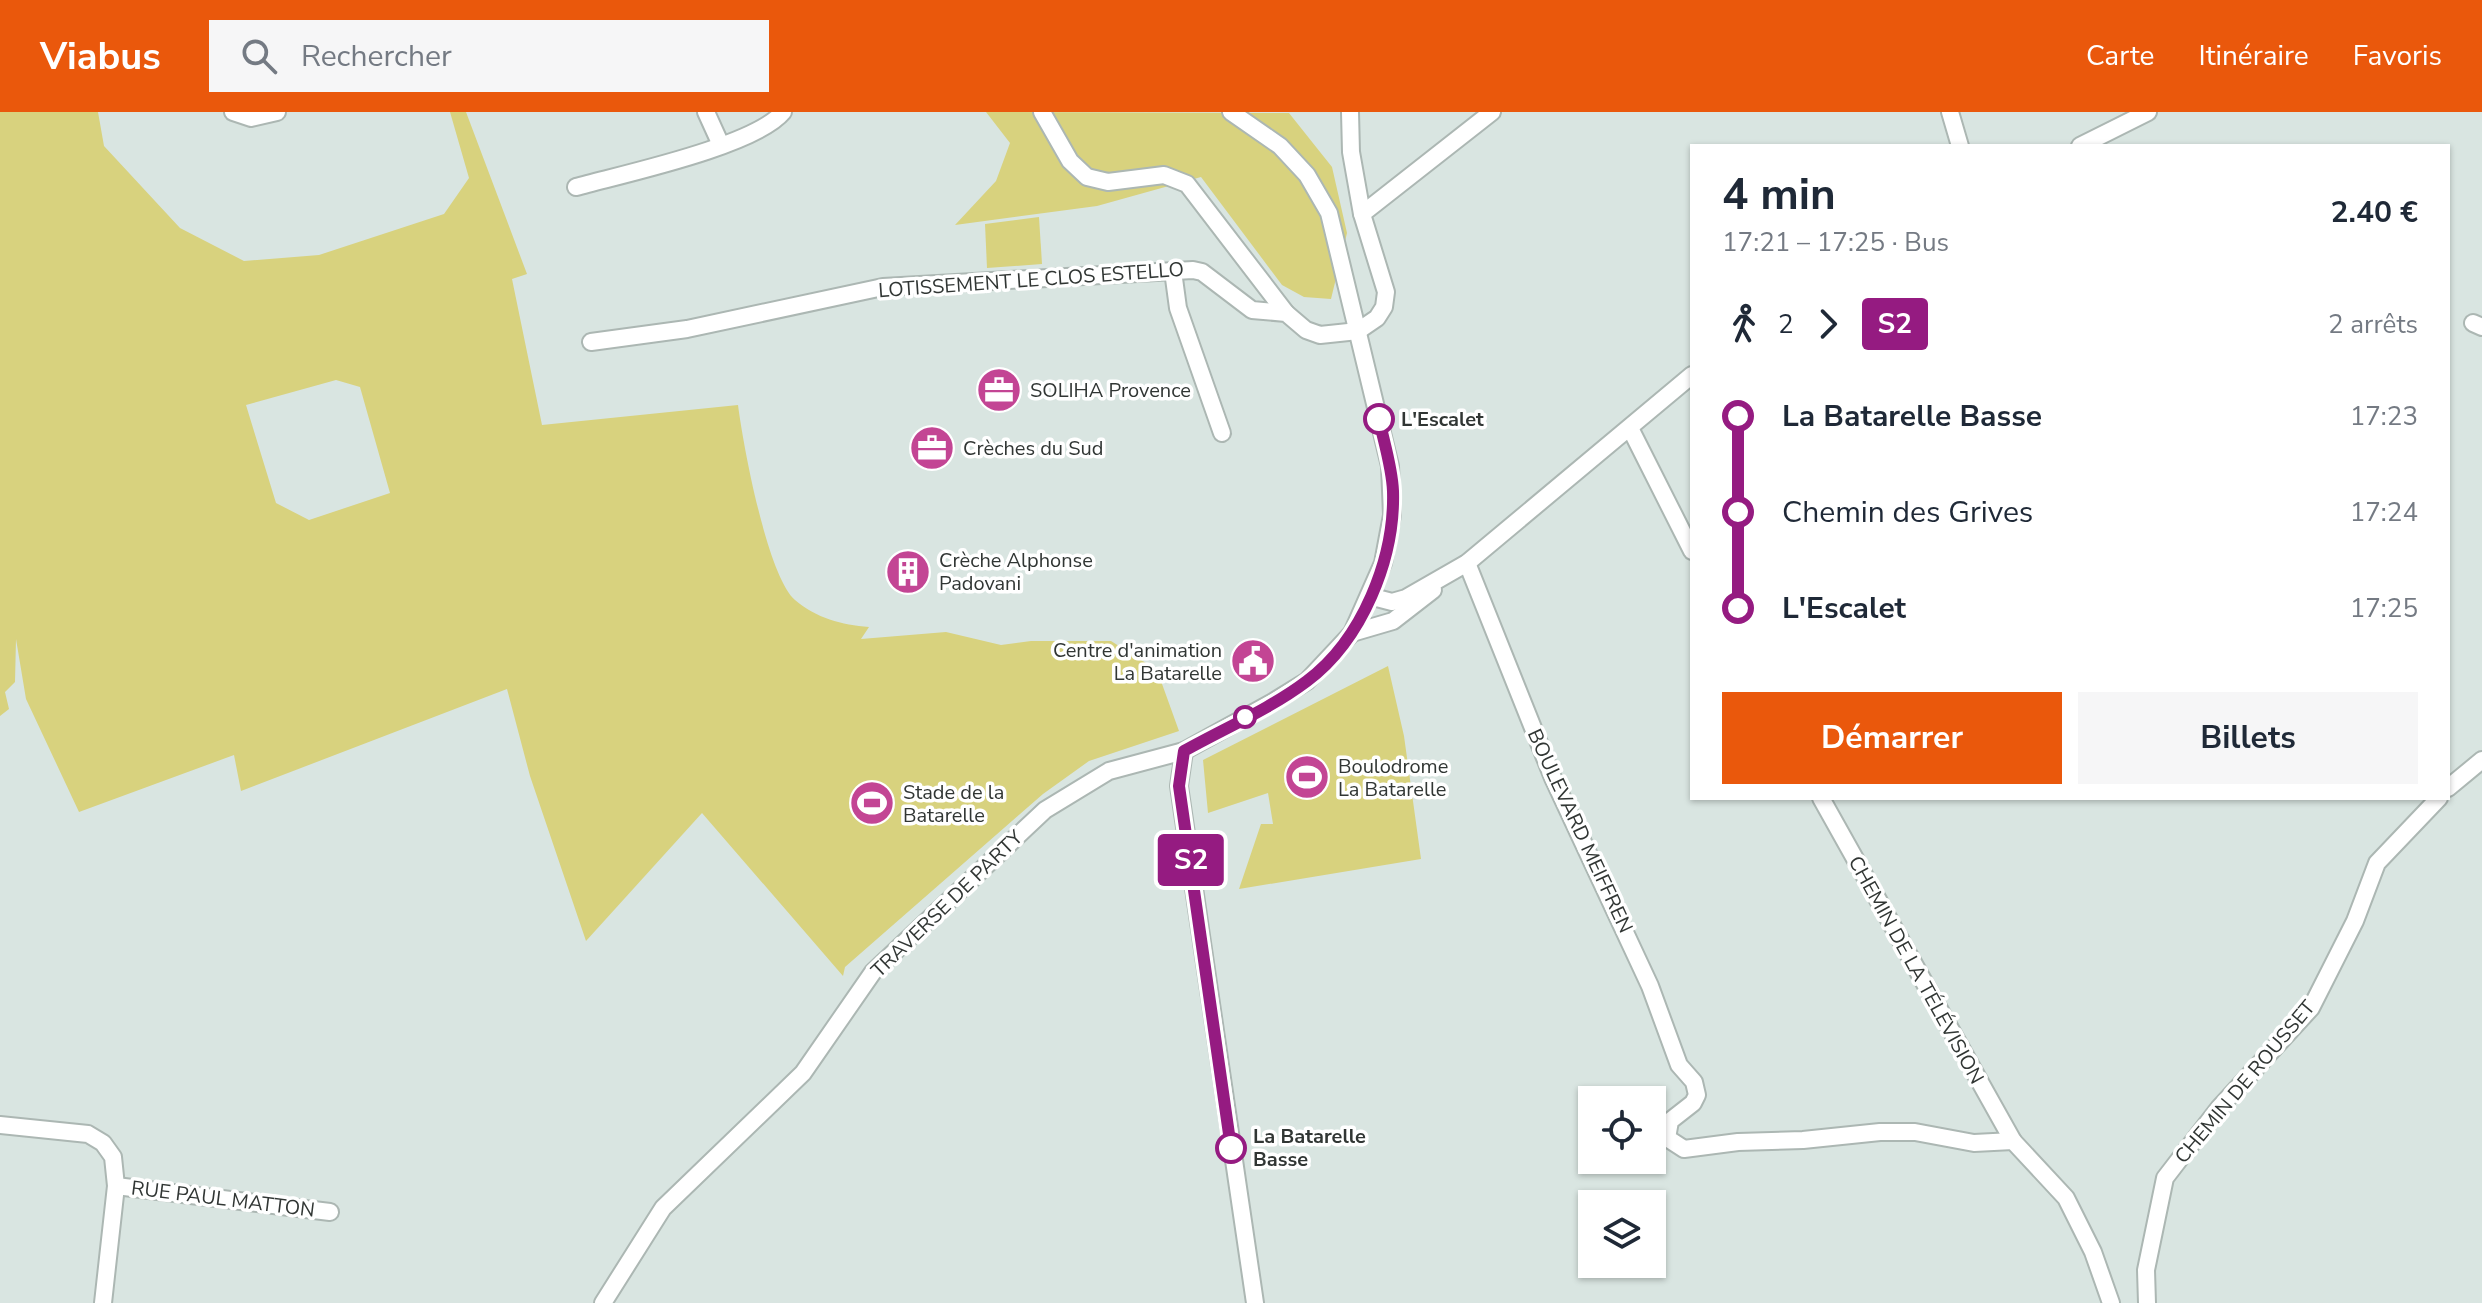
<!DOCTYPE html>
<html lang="fr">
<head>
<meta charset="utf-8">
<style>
	:root { --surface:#fff; --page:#f6f6f7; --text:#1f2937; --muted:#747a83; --accent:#ea580c }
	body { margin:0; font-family:"Nunito Sans",sans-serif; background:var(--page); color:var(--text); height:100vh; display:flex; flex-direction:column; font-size:30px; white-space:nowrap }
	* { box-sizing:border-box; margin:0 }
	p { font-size:26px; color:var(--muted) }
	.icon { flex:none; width:44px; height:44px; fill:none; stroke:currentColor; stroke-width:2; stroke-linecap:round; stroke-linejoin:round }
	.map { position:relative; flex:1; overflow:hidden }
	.details { position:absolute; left:1690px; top:32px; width:760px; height:656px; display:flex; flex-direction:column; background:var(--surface); border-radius:0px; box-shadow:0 2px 6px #0004 }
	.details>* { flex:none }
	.badge { padding:0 16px; border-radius:6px; font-size:28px; line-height:52px }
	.fabs { position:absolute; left:1578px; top:974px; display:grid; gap:16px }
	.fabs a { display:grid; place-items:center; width:88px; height:88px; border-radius:0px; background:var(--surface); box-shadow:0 2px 6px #0004; font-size:40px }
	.map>.badge { position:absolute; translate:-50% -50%; box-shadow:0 0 0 4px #fff }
	.legs { display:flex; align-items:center; gap:12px; height:88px; padding:0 32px; font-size:26px }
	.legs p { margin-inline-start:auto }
	.overview { display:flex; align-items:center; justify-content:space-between; height:136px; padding:0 32px }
	h1 { font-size:44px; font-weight:700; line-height:60px }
	.button { display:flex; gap:16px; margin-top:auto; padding:16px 32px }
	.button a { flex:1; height:92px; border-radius:0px; background:var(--accent); color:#fff; font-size:32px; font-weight:700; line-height:92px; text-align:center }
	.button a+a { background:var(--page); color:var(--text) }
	ul { padding:0 32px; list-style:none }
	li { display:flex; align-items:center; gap:28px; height:96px; font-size:30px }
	li i { display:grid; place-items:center; width:12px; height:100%; margin:0 10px; background:currentColor }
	li i::after { content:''; width:20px; height:20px; margin:-10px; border:6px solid; border-radius:50%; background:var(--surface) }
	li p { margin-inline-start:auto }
	li:first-child i { background:linear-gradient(#0000 50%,currentColor 0) }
	li:last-child i { background:linear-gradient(currentColor 50%,#0000 0) }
	header { display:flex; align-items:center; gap:48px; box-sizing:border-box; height:112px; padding:0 40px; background:var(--accent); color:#fff }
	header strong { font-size:38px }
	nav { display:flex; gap:44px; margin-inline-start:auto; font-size:28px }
	.search { width:560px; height:72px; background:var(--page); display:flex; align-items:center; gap:20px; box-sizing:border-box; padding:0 28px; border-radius:0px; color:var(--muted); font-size:30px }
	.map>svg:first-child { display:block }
</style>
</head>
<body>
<header>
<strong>Viabus</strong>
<div class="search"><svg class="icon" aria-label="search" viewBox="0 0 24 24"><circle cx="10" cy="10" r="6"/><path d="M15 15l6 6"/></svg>Rechercher</div>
<nav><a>Carte</a><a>Itinéraire</a><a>Favoris</a></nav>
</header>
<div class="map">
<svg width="2482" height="1191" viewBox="0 0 2482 1191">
	<rect width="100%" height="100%" fill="#d9e5e1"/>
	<g fill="#d8d27e" fill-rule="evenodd">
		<path d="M 0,0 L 98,0 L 104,34 L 180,116 L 244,149 L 319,143 L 444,102 L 469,66 L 450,0 L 466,0 L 527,162 L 512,167 L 542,313 L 738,293 C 743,332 767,463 795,488 C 816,506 842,513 869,515 L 861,527 L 946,520 L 1001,533 L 1031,529 L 1111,529 L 1157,558 L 1179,619 L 1089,649 L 1043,682 L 845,855 L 843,864 L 702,701 L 586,829 L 530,664 L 507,577 L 241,679 L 234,643 L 79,700 L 26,587 L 16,527 L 15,570 L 5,580 L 9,597 L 0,604 ZM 336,268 L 360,275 L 390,381 L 309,408 L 276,391 L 246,293 Z"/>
		<path d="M 986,0 L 1289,1 L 1332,55 L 1347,121 L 1331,187 L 1304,185 L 1282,173 L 1201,65 L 1097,94 L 955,113 L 996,69 L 1010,31 Z"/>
		<path d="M 1039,105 L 1042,152 L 987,156 L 985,112 Z"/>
		<path d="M 1388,554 L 1404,624 L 1421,747 L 1239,777 L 1261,712 L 1273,712 L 1268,681 L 1208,701 L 1203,648 Z"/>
	</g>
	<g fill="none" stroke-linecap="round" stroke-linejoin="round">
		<g stroke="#acb7b3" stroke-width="20">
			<g id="minor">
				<path d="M 233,0 L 251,6 L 277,0"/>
				<path d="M 706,0 L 721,33"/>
				<path d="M 1042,0 L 1070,49 L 1087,65 L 1108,70 L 1164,63 L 1187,72 L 1286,201"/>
				<path d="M 1350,0 L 1351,40 L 1362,102"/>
				<path d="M 1950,0 L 1960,34"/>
				<path d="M 2080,34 L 2148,0"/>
				<path d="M 576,75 C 623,62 755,34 783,0"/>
				<path d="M 1173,159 L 1178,196 L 1222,321"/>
				<path d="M 2473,211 L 2482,215"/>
				<path d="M 591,230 L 687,217 L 883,175 L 1193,158 L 1202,160 L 1252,198 L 1286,201 L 1306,218 L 1320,223 L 1358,219 L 1377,206 L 1384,195 L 1386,180 L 1362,102 L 1492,0"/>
				<path d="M 1630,316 L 1692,439"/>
				<path d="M 1467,451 L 1553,666 L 1650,874 L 1679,953 L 1694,970 L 1697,983 L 1693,991 L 1670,1009 L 1667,1026 L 1684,1037 L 1738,1030 L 1803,1028 L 1880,1020 L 1915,1020 L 1974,1031 L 2013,1029 L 2066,1086 L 2093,1140 L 2111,1191"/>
				<path d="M 1369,484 L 1392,490 L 1406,486 L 1467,451 L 1692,263"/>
				<path d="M 1352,521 L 1393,509 L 1433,478"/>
				<path d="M 1184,639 L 1179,674 L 1255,1191"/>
				<path d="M 2448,676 L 2482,648"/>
				<path d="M 1821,686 L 2013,1029"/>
				<path d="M 0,1013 L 88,1022 L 103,1031 L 113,1045 L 116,1074 L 103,1191"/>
				<path d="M 116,1074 L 330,1100"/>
				<path d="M 603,1191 L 663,1096 L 803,961 L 873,860 L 1045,698 L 1109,659 L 1184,639 L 1273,590 L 1307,569 L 1352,521 L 1383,451 L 1392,403 L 1390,354 L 1329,101 L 1307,63 L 1280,34 L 1231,0"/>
				<path d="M 2147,1191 L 2146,1158 L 2165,1066 L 2219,996 L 2311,896 L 2355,809 L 2377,751 L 2439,686"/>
			</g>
		</g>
		<use href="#minor" stroke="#fff" stroke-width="16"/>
	</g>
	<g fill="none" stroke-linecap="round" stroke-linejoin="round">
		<g stroke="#fff" stroke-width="18">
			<path id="line-1" d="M 1231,1036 L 1179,674 L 1184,639 C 1225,616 1270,597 1307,569 C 1362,528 1395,447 1393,379 C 1392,355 1384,331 1379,307"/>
		</g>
		<use href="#line-1" stroke="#951b81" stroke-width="12"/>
	</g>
	<defs>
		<g id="office-disc" transform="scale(2.3)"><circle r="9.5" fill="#c34594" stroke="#fff"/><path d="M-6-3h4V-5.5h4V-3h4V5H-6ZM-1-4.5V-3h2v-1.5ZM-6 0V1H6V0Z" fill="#fff"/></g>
		<g id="building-disc" transform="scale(2.3)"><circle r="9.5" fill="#c34594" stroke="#fff"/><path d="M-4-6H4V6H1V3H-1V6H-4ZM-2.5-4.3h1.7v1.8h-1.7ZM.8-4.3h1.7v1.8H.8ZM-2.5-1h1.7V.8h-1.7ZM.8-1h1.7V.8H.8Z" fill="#fff"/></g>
		<g id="civic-disc" transform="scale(2.3)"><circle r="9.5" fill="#c34594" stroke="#fff"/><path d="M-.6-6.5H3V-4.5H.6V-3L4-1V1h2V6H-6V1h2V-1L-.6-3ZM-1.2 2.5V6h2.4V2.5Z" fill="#fff"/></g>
		<g id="stadium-disc" transform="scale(2.3)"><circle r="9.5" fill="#c34594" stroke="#fff"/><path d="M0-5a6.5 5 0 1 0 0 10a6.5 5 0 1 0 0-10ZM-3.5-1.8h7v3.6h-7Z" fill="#fff"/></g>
	</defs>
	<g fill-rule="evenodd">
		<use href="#office-disc" x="999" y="278"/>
		<use href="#office-disc" x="932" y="336"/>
		<use href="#building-disc" x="908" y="460"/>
		<use href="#civic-disc" x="1253" y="549"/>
		<use href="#stadium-disc" x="1307" y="665"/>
		<use href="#stadium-disc" x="872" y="691"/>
	</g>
	<g fill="#fff" stroke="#951b81" stroke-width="4">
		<circle cx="1379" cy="307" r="14"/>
		<circle cx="1245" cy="605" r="10"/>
		<circle cx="1231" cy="1036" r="14"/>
	</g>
	<g text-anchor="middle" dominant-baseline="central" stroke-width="7" stroke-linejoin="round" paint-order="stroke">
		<g font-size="20" fill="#313634" stroke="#fff">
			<text transform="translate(1031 168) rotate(-4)">LOTISSEMENT LE CLOS ESTELLO</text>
			<text transform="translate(1580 719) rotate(65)">BOULEVARD MEIFFREN</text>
			<text transform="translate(947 792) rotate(-44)">TRAVERSE DE PARTY</text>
			<text transform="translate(1916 858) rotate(61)">CHEMIN DE LA TÉLÉVISION</text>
			<text transform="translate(2245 970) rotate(-50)">CHEMIN DE ROUSSET</text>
			<text transform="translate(223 1087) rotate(7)">RUE PAUL MATTON</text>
		</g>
		<g font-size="20" fill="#313634" stroke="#fff" text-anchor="start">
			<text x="1030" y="278">SOLIHA Provence</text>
			<text x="963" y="336">Crèches du Sud</text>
			<text x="939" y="448">Crèche Alphonse<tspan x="939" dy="23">Padovani</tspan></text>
			<text x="1222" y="538" text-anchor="end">Centre d'animation<tspan x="1222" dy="23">La Batarelle</tspan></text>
			<text x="1338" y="654">Boulodrome<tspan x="1338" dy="23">La Batarelle</tspan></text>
			<text x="903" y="680">Stade de la<tspan x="903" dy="23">Batarelle</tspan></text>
		</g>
		<g font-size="20" font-weight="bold" fill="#313634" stroke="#fff" text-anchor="start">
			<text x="1401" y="307">L'Escalet</text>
			<text x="1253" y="1024">La Batarelle<tspan x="1253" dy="23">Basse</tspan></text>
		</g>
	</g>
</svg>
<div class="fabs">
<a><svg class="icon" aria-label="locate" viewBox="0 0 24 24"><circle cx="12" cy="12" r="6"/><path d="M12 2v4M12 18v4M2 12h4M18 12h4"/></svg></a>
<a><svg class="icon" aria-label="layers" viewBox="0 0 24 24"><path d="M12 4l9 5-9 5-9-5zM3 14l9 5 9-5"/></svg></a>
</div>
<b class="badge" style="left:1191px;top:748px;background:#951b81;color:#fff">S2</b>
<section class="details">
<div class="overview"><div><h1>4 min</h1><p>17:21 – 17:25 · Bus</p></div><b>2.40 €</b></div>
<div class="legs"><svg class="icon" aria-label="walk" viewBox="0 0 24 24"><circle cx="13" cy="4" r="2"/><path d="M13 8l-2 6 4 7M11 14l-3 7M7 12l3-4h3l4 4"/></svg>2<svg class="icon" aria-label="forward" viewBox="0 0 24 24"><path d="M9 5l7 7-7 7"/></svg><b class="badge" style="background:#951b81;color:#fff">S2</b><p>2 arrêts</p></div>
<ul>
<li><i style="color:#951b81"></i><b>La Batarelle Basse</b><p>17:23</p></li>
<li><i style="color:#951b81"></i><span>Chemin des Grives</span><p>17:24</p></li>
<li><i style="color:#951b81"></i><b>L'Escalet</b><p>17:25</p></li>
</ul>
<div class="button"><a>Démarrer</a><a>Billets</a></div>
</section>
</div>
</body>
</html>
